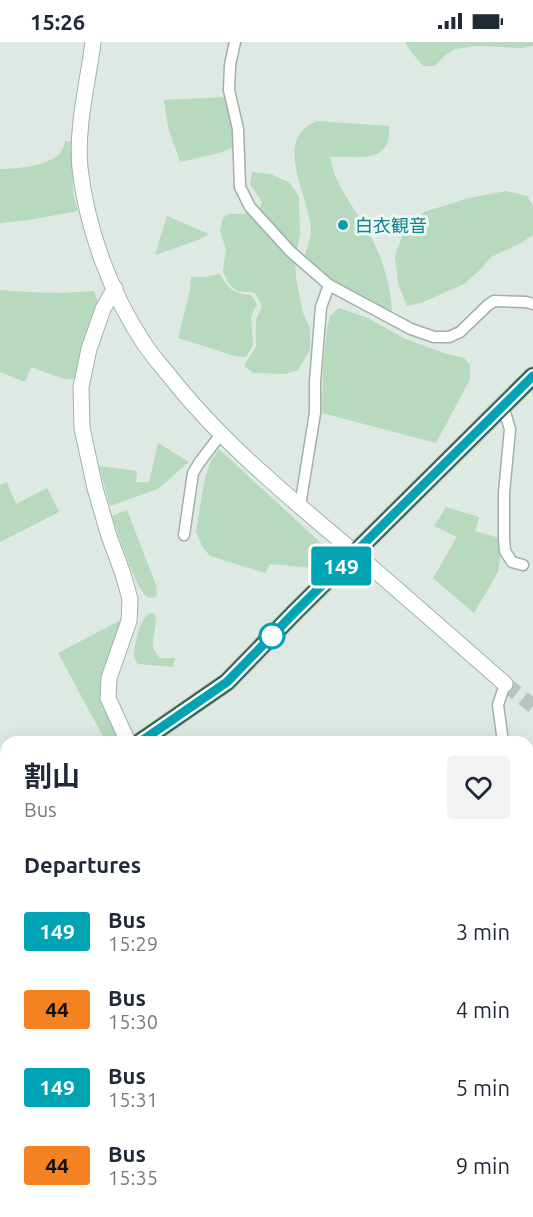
<!DOCTYPE html>
<html lang="en">
<head>
<meta charset="utf-8">
<style>
	:root { --surface:#fff; --page:#f2f2f3; --text:#1f2937; --muted:#747a83 }
	body { margin:0; font-family:Ubuntu,"Noto Sans JP",sans-serif; background:var(--page); color:var(--text); height:100vh; display:flex; flex-direction:column; font-size:22px; white-space:nowrap }
	* { box-sizing:border-box; margin:0 }
	p { font-size:20px; color:var(--muted) }
	.icon { flex:none; width:33px; height:33px; fill:none; stroke:currentColor; stroke-width:2; stroke-linecap:round; stroke-linejoin:round }
	.map { position:relative; flex:1; overflow:hidden }
	.details { position:absolute; left:0px; top:694px; width:534px; height:482px; display:flex; flex-direction:column; background:var(--surface); border-radius:18px 18px 0 0; box-shadow:0 6px 24px #0002 }
	.details>* { flex:none }
	.badge { padding:0 12px; border-radius:4px; font-size:21px; line-height:39px }
	.map>.badge { position:absolute; translate:-50% -50%; box-shadow:0 0 0 3px #fff }
	h2 { padding:0 24px; font-size:22px; line-height:54px }
	.round { display:grid; place-items:center; flex:none; width:63px; height:63px; border-radius:6px; background:var(--page) }
	.overview { display:flex; align-items:center; justify-content:space-between; height:102px; padding:0 24px }
	h1 { font-size:28px; font-weight:700; line-height:45px }
	ul { padding:0; list-style:none }
	li { display:flex; align-items:center; gap:18px; height:78px; padding:0 24px }
	li div { flex:1 }
	li b { display:block; font-size:22px }
	li em { font-style:normal }
	li .badge { min-width:66px; font-weight:700; text-align:center }
	.status { display:flex; justify-content:space-between; align-items:center; height:42px; padding:0 30px; background:var(--surface); direction:ltr }
	.status svg { height:16px; fill:currentColor }
	.map>svg:first-child { display:block }
</style>
</head>
<body>
<div class="status"><b>15:26</b><svg viewBox="0 0 49 12"><path d="M0 12V9h3v3zM5 12V6h3v6zM10 12V3h3v9zM15 12V0h3v12zM26 1h20v11H26zM47 4h2v5h-2z"/></svg></div>
<div class="map">
<svg width="533" height="1175" viewBox="0 0 533 1175">
	<rect width="100%" height="100%" fill="#dee9e3"/>
	<g fill="#b7d9bd">
		<path d="M 405,0 L 533,0 L 533,4 L 522,6 L 477,4 L 455,7 L 444,14 L 435,24 L 423,24 L 412,11 Z"/>
		<path d="M 225,55 L 232,90 L 234,105 L 219,111 L 180,120 L 168,85 L 164,58 Z"/>
		<path d="M 317,79 L 389,84 C 392,125 356,113 330,115 C 334,140 350,160 363,181 C 380,209 390,237 392,269 L 358,254 L 330,237 L 304,216 C 306,208 311,198 311,189 C 310,155 271,97 317,79 Z"/>
		<path d="M 65,99 L 72,100 L 73,151 L 78,169 L 28,178 L 0,181 L 0,127 C 17,127 53,124 62,108 C 64,105 64,102 65,99 Z"/>
		<path d="M 252,130 L 271,132 L 290,141 L 299,155 L 300,192 L 295,221 L 296,236 L 303,271 L 310,286 L 310,308 L 298,328 L 285,332 L 253,331 L 244,324 L 248,317 L 256,305 L 256,278 L 262,264 L 255,251 L 237,249 L 229,242 L 223,229 L 226,207 L 220,189 L 223,176 L 229,172 L 246,172 L 259,168 L 262,160 L 250,142 Z"/>
		<path d="M 506,149 L 527,154 L 533,164 L 533,193 L 521,201 L 491,215 L 480,228 L 464,242 L 421,261 L 407,264 L 398,241 L 395,214 L 404,189 L 424,170 L 469,156 Z"/>
		<path d="M 167,174 L 209,192 L 198,198 L 155,213 Z"/>
		<path d="M 220,232 C 228,247 233,251 251,253 L 257,262 L 251,275 L 253,303 L 246,315 L 235,314 L 178,296 L 190,248 L 191,235 L 204,235 Z"/>
		<path d="M 0,248 C 31,251 63,252 94,249 L 99,263 C 86,288 80,308 75,337 L 64,337 L 31,325 L 25,340 L 0,330 Z"/>
		<path d="M 339,266 L 368,276 L 403,296 L 444,311 L 464,316 L 470,323 L 470,337 L 436,401 L 322,371 L 323,326 L 327,286 L 330,274 Z"/>
		<path d="M 158,401 L 189,420 L 158,447 L 110,464 L 99,424 L 137,429 L 136,440 L 149,440 Z"/>
		<path d="M 219,407 L 323,503 L 327,519 L 326,524 L 312,526 L 270,522 L 265,531 L 210,514 L 203,506 L 196,490 L 205,435 L 211,419 Z"/>
		<path d="M 7,440 L 16,462 L 47,446 L 59,470 L 0,500 L 0,443 Z"/>
		<path d="M 446,465 L 479,475 L 475,489 L 499,496 L 501,512 L 498,530 L 474,571 L 433,536 L 457,495 L 434,484 Z"/>
		<path d="M 127,468 L 156,543 L 157,554 C 153,555 152,557 148,555 C 136,549 118,489 112,474 Z"/>
		<path d="M 150,571 L 155,572 C 159,590 145,601 160,616 L 175,616 L 173,625 L 138,622 L 134,616 C 134,604 139,577 150,571 Z"/>
		<path d="M 123,577 L 101,644 L 101,654 L 122,700 L 106,700 L 58,611 Z"/>
		<path d="M 528,932 L 533,958 L 533,1175 L 453,1175 L 444,1172 L 421,1175 L 386,1175 L 381,1170 L 528,1170 Z"/>
	</g>
	<g fill="none" stroke-linecap="round" stroke-linejoin="round">
		<g stroke="#87c7cc" stroke-width="4">
			<path d="M 0,1011 L 6,1022"/>
			<path d="M 27,1170 L 27,1175"/>
		</g>
		<path stroke="#b8c5bf" stroke-width="15" stroke-dasharray="15 8" stroke-linecap="butt" d="M 505,642 L 533,664"/>
		<g stroke="#a1b0a9" stroke-width="13">
			<g id="street">
				<path d="M 235,0 L 230,23 L 229,48 L 238,87 L 240,145 L 250,165 L 291,210 L 329,243 L 411,287 L 434,295 L 449,295 L 460,290 L 488,263 L 494,259 L 526,260 L 533,262"/>
				<path d="M 503,364 L 510,387 L 504,451 L 504,497 L 505,509 L 512,520 L 523,523"/>
				<path d="M 300,464 L 315,371 L 315,340 L 321,265 L 329,243"/>
				<path d="M 184,493 L 193,431 L 199,421 L 221,392"/>
				<path d="M 503,700 L 498,663 L 505,642"/>
				<path d="M 528,859 L 533,892"/>
			</g>
		</g>
		<g stroke="#9db4aa" stroke-width="17">
			<g id="secondary">
				<path d="M 93,0 C 88,41 76,84 80,126 C 87,188 111,252 145,303 C 152,313 160,323 168,332 C 221,400 289,455 355,511 C 405,554 455,598 505,642"/>
				<path d="M 115,246 L 103,267 L 89,307 L 81,345 L 82,386 L 95,446 L 109,494 L 123,532 L 130,557 L 129,579 L 109,636 L 108,656 L 128,700"/>
				<path d="M 245,1170 L 245,1175"/>
			</g>
		</g>
		<g stroke="#bcc3c1" stroke-width="20">
			<g id="highway">
				<path d="M 140,700 L 227,640 L 294,571 L 533,334"/>
				<path d="M 0,793 L 6,789"/>
			</g>
		</g>
		<use href="#street" stroke="#fff" stroke-width="10"/>
		<use href="#secondary" stroke="#fff" stroke-width="15"/>
		<use href="#highway" stroke="#2e6253" stroke-width="18"/>
	</g>
	<g fill="none" stroke-linecap="round" stroke-linejoin="round">
		<g stroke="#fff" stroke-width="14">
			<path id="line" d="M 140,700 L 227,640 L 294,571 L 533,334"/>
		</g>
		<use href="#line" stroke="#00a3b4" stroke-width="9"/>
	</g>
	<circle fill="#0f9aa8" stroke="#eef6f1" stroke-width="2" cx="343" cy="183" r="6"/>
	<circle fill="#fff" stroke="#00a3b4" stroke-width="3" cx="272" cy="594" r="12"/>
	<g text-anchor="middle" dominant-baseline="central" stroke-width="6" stroke-linejoin="round" paint-order="stroke">
		<g font-size="18" fill="#0d838f" stroke="#eef6f1" text-anchor="start">
			<text x="355" y="183">白衣観音</text>
		</g>
	</g>
</svg>
<b class="badge" style="left:341px;top:524px;background:#00a3b4;color:#fff">149</b>
<section class="details">
<div class="overview"><div><h1>割山</h1><p>Bus</p></div><a class="round"><svg class="icon" aria-label="heart" viewBox="0 0 24 24"><path d="M12 20l-8-8c-3-5 5-10 8-4 3-6 11-1 8 4z"/></svg></a></div>
<h2>Departures</h2>
<ul>
<li><span class="badge" style="background:#00a3b4;color:#fff">149</span><div><b>Bus</b><p>15:29</p></div><em>3 min</em></li>
<li><span class="badge" style="background:#f58220;color:#111">44</span><div><b>Bus</b><p>15:30</p></div><em>4 min</em></li>
<li><span class="badge" style="background:#00a3b4;color:#fff">149</span><div><b>Bus</b><p>15:31</p></div><em>5 min</em></li>
<li><span class="badge" style="background:#f58220;color:#111">44</span><div><b>Bus</b><p>15:35</p></div><em>9 min</em></li>
</ul>
</section>
</div>
</body>
</html>
